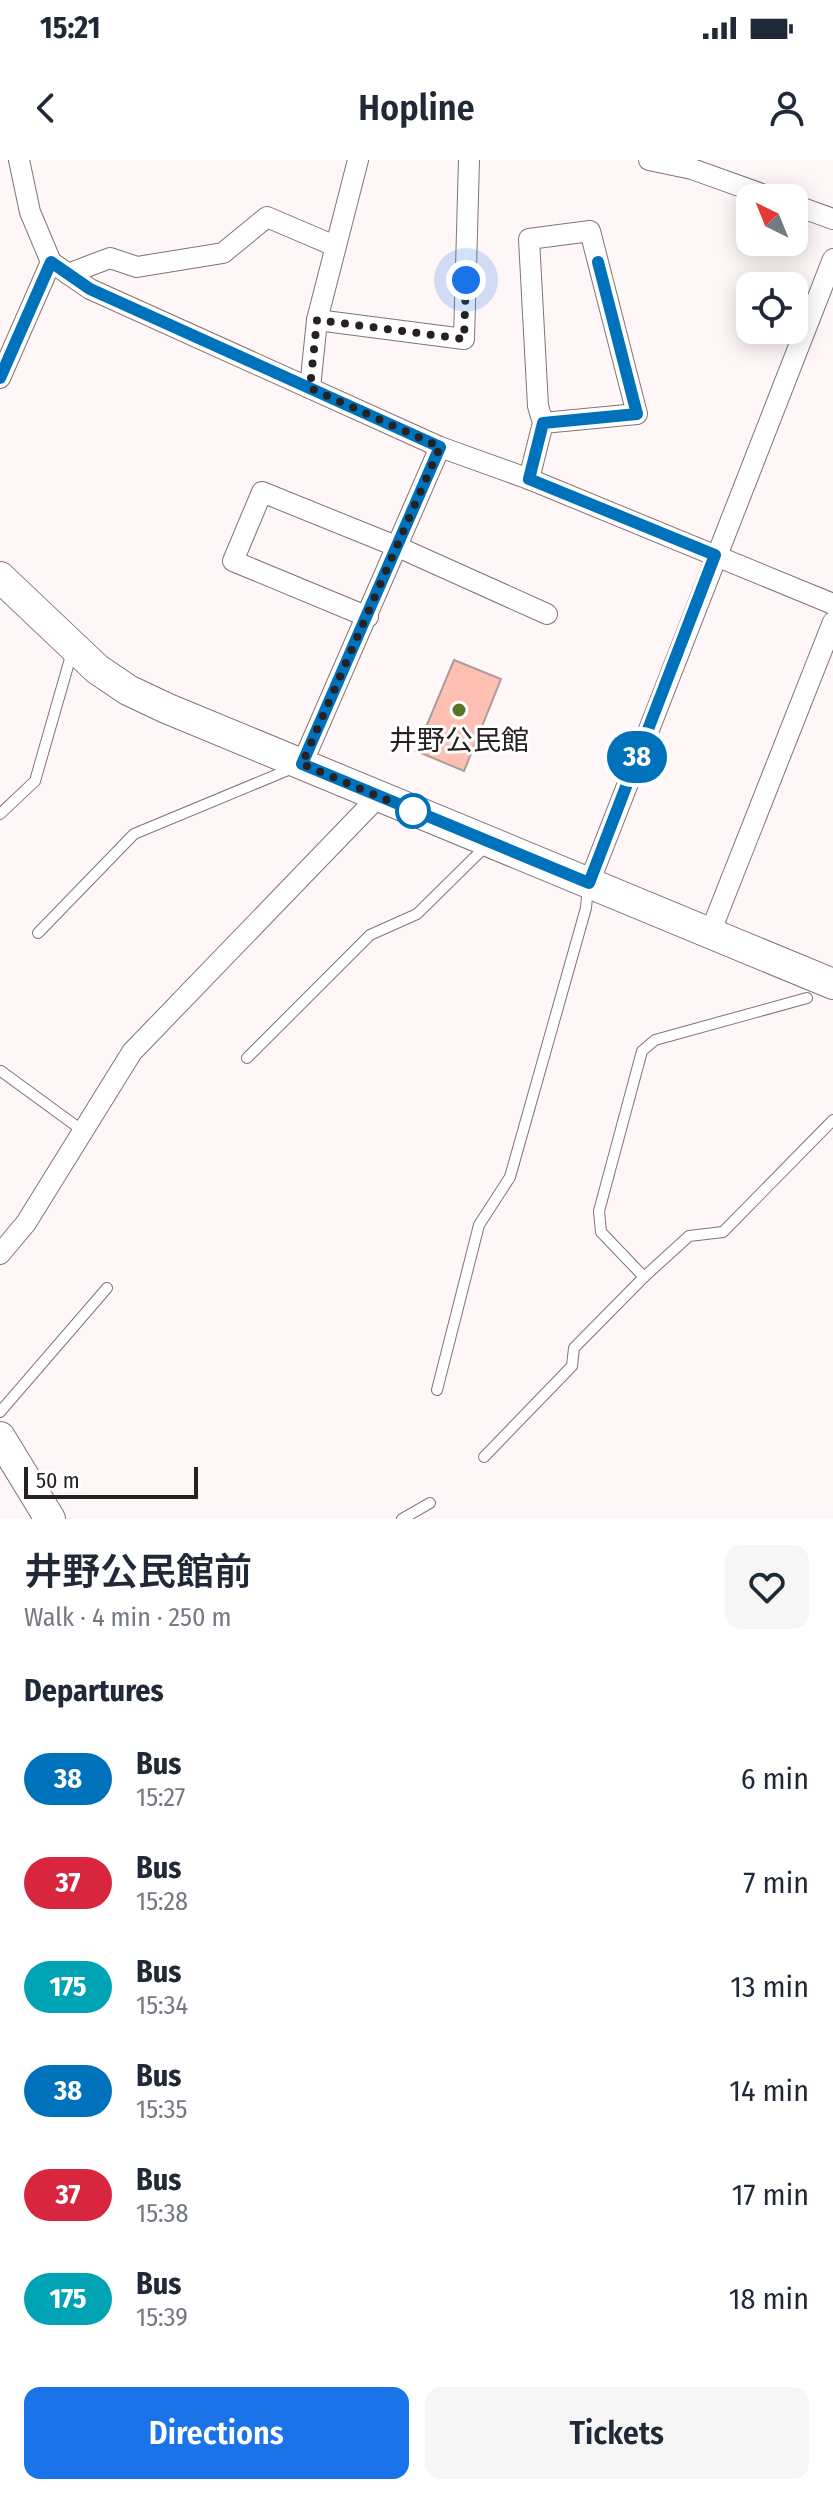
<!DOCTYPE html>
<html lang="en">
<head>
<meta charset="utf-8">
<style>
	:root { --surface:#fff; --page:#f6f6f7; --text:#1f2937; --muted:#747a83; --accent:#1a73e8 }
	body { margin:0; font-family:"Fira Sans Condensed","Noto Sans JP",sans-serif; background:var(--page); color:var(--text); height:100vh; display:flex; flex-direction:column; font-size:30px; white-space:nowrap }
	* { box-sizing:border-box; margin:0 }
	p { font-size:26px; color:var(--muted) }
	.icon { flex:none; width:44px; height:44px; fill:none; stroke:currentColor; stroke-width:2; stroke-linecap:round; stroke-linejoin:round }
	.map { position:relative; height:1359px; overflow:hidden }
	.side { display:flex; flex-direction:column; background:var(--surface); flex:1 }
	.side>* { flex:none }
	.badge { padding:0 16px; border-radius:26px; font-size:28px; line-height:52px }
	.needle { width:52px; rotate:317deg }
	.fabs { position:absolute; left:736px; top:24px; display:grid; gap:16px }
	.fabs a { display:grid; place-items:center; width:72px; height:72px; border-radius:16px; background:var(--surface); box-shadow:0 4px 20px #0003; font-size:40px }
	.scale { position:absolute; left:24px; bottom:20px; width:174px; box-sizing:border-box; padding-left:8px; border:4px solid #272222; border-top:0; font-size:22px; line-height:28px; white-space:nowrap; color:#272222; -webkit-text-stroke:6px #fff; paint-order:stroke }
	.you { position:absolute; width:40px; height:40px; margin:-20px; border:6px solid #fff; border-radius:50%; background:#1a73e8; box-shadow:0 0 0 12px #1a73e833 }
	.map>.badge { position:absolute; translate:-50% -50%; box-shadow:0 0 0 4px #fff }
	h2 { padding:0 24px; font-size:30px; line-height:72px }
	.round { display:grid; place-items:center; flex:none; width:84px; height:84px; border-radius:16px; background:var(--page) }
	.summary { display:flex; align-items:center; justify-content:space-between; height:136px; padding:0 24px }
	h1 { font-size:38px; font-weight:600; line-height:60px }
	.primary-button { display:flex; gap:16px; margin-top:auto; padding:16px 24px }
	.primary-button a { flex:1; height:92px; border-radius:16px; background:var(--accent); color:#fff; font-size:32px; font-weight:600; line-height:92px; text-align:center }
	.primary-button a+a { background:var(--page); color:var(--text) }
	ul { padding:0; list-style:none }
	li { display:flex; align-items:center; gap:24px; height:104px; padding:0 24px }
	li div { flex:1 }
	li b { display:block; font-size:30px }
	li em { font-style:normal }
	li .badge { min-width:88px; font-weight:700; text-align:center }
	.status { display:flex; justify-content:space-between; align-items:center; height:56px; padding:0 40px; background:var(--surface); direction:ltr }
	.status svg { height:22px; fill:currentColor }
	header { display:flex; justify-content:space-between; align-items:center; height:104px; padding:0 24px; background:var(--surface); font-size:36px; font-weight:600 }
	.map>svg:first-child { display:block }
</style>
</head>
<body>
<div class="status"><b>15:21</b><svg viewBox="0 0 49 12"><path d="M0 12V9h3v3zM5 12V6h3v6zM10 12V3h3v9zM15 12V0h3v12zM26 1h20v11H26zM47 4h2v5h-2z"/></svg></div>
<header><svg class="icon" aria-label="back" viewBox="0 0 24 24"><path d="M15 5l-7 7 7 7"/></svg>Hopline<svg class="icon" aria-label="person" viewBox="0 0 24 24"><circle cx="12" cy="8" r="4"/><path d="M4 21q1-7 8-7t8 7"/></svg></header>
<div class="map">
<svg width="833" height="1359" viewBox="0 0 833 1359">
	<rect width="100%" height="100%" fill="#fff6f7"/>
	<path fill="#fec0b3" stroke="#aa9d9a" stroke-width="2" d="M 454,500 L 501,519 L 464,611 L 416,591 Z"/>
	<g fill="none" stroke-linecap="round" stroke-linejoin="round">
		<g stroke="#817476" stroke-width="12">
			<g id="lane">
				<path d="M 0,654 L 35,621 L 72,492"/>
				<path d="M 38,773 L 134,674 L 293,608"/>
				<path d="M 247,898 L 370,775 L 417,754 L 486,686"/>
				<path d="M 1,911 L 83,971"/>
				<path d="M 644,1117 L 601,1072 L 599,1051 L 642,891 L 655,880 L 807,838"/>
				<path d="M 437,1230 L 479,1065 L 510,1017 L 586,748 L 588,725"/>
				<path d="M 0,1252 L 107,1128"/>
				<path d="M 484,1297 L 572,1206 L 574,1188 L 644,1117 L 689,1076 L 723,1072 L 833,960"/>
				<path d="M 402,1359 L 430,1343"/>
			</g>
		</g>
		<g stroke="#817476" stroke-width="22">
			<g id="street">
				<path d="M 19,0 L 30,52 L 51,102 L 90,129 L 440,287 L 529,319 L 833,444"/>
				<path d="M 649,0 L 692,9 L 773,38"/>
				<path d="M 794,45 L 833,59"/>
				<path d="M 68,114 L 110,98 L 137,107 L 223,93 L 267,57 L 335,86"/>
				<path d="M 317,160 L 464,179 L 469,0"/>
				<path d="M 0,218 L 51,102"/>
				<path d="M 310,228 L 317,160 L 358,0"/>
				<path d="M 529,319 L 543,263 L 538,246 L 529,79 L 590,71 L 637,254 L 543,263"/>
				<path d="M 368,457 L 233,401 L 262,332 L 398,387 L 547,454"/>
				<path d="M 302,604 L 440,287"/>
				<path d="M 589,723 L 833,99"/>
				<path d="M 710,773 L 833,462"/>
				<path d="M 0,1094 L 26,1063 L 132,892 L 379,636"/>
			</g>
		</g>
		<g stroke="#817476" stroke-width="32">
			<g id="secondary">
				<path d="M 0,417 L 97,509 L 128,530 L 166,548 L 833,824"/>
				<path d="M 0,1277 L 50,1359"/>
			</g>
		</g>
		<use href="#lane" stroke="#fff" stroke-width="10"/>
		<use href="#street" stroke="#fff" stroke-width="20"/>
		<use href="#secondary" stroke="#fff" stroke-width="30"/>
	</g>
	<g fill="none" stroke-linecap="round" stroke-linejoin="round">
		<g stroke="#fff" stroke-width="18">
			<path id="line" d="M 0,218 L 51,102 L 90,129 L 440,287 L 302,604 L 589,723 L 715,395 L 529,319 L 543,263 L 637,254 L 598,102"/>
		</g>
		<use href="#line" stroke="#0072bc" stroke-width="12"/>
		<path stroke="#272222" stroke-width="8" stroke-dasharray="0 14.4" d="M 413,651 L 302,604 L 440,287 L 310,228 L 317,160 L 464,179 L 466,120"/>
	</g>
	<circle fill="#5a7529" stroke="#fff" stroke-width="3" cx="459" cy="550" r="8"/>
	<circle fill="#fff" stroke="#0072bc" stroke-width="4" cx="413" cy="651" r="16"/>
	<g text-anchor="middle" dominant-baseline="central" stroke-width="6" stroke-linejoin="round" paint-order="stroke">
		<g font-size="28" fill="#272222" stroke="#fff">
			<text x="459" y="580">井野公民館</text>
		</g>
	</g>
</svg>
<div class="fabs">
<a><svg class="needle" viewBox="-14 -14 28 28"><path d="M0-13l5 13h-10z" fill="#e53935"/><path d="M0 13l5-13h-10z" fill="#747a83"/></svg></a>
<a><svg class="icon" aria-label="locate" viewBox="0 0 24 24"><circle cx="12" cy="12" r="6"/><path d="M12 2v4M12 18v4M2 12h4M18 12h4"/></svg></a>
</div>
<div class="scale">50 m</div>
<div class="you" style="left:466px;top:120px"></div>
<b class="badge" style="left:637px;top:597px;background:#0072bc;color:#fff">38</b>
</div>
<section class="side">
<div class="summary"><div><h1>井野公民館前</h1><p>Walk · 4 min · 250 m</p></div><a class="round"><svg class="icon" aria-label="heart" viewBox="0 0 24 24"><path d="M12 20l-8-8c-3-5 5-10 8-4 3-6 11-1 8 4z"/></svg></a></div>
<h2>Departures</h2>
<ul>
<li><span class="badge" style="background:#0072bc;color:#fff">38</span><div><b>Bus</b><p>15:27</p></div><em>6 min</em></li>
<li><span class="badge" style="background:#d7263d;color:#fff">37</span><div><b>Bus</b><p>15:28</p></div><em>7 min</em></li>
<li><span class="badge" style="background:#00a3b4;color:#fff">175</span><div><b>Bus</b><p>15:34</p></div><em>13 min</em></li>
<li><span class="badge" style="background:#0072bc;color:#fff">38</span><div><b>Bus</b><p>15:35</p></div><em>14 min</em></li>
<li><span class="badge" style="background:#d7263d;color:#fff">37</span><div><b>Bus</b><p>15:38</p></div><em>17 min</em></li>
<li><span class="badge" style="background:#00a3b4;color:#fff">175</span><div><b>Bus</b><p>15:39</p></div><em>18 min</em></li>
</ul>
<div class="primary-button"><a>Directions</a><a>Tickets</a></div>
</section>
</body>
</html>
